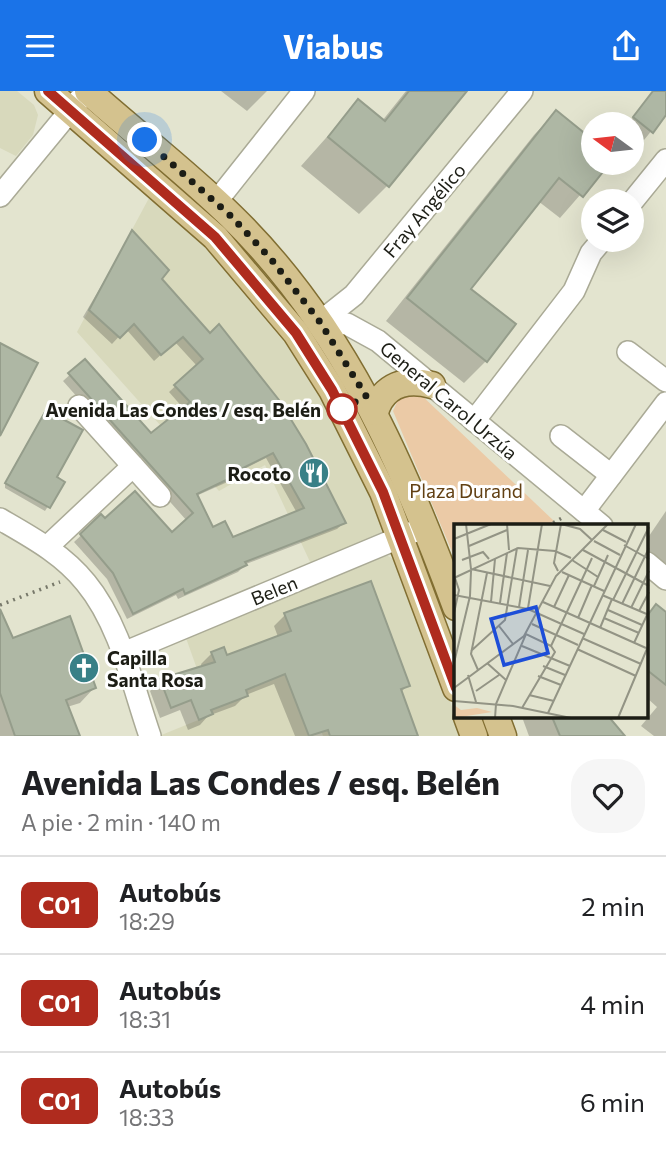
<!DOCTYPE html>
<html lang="es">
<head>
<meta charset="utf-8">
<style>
	:root { --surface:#fff; --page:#f6f6f6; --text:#202124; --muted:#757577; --line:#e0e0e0; --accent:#1a73e8 }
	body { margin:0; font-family:Commissioner,sans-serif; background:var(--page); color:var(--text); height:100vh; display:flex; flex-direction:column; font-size:26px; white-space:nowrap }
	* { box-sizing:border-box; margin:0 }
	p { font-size:23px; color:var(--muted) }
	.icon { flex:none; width:38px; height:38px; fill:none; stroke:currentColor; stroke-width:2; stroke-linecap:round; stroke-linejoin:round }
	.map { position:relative; height:645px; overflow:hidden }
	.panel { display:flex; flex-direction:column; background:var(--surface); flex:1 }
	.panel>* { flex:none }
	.badge { padding:0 14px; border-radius:10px; font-size:24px; line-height:46px }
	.needle { width:46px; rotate:285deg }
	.controls { position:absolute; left:581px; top:21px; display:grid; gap:14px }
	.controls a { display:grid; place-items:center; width:63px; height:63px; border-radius:50%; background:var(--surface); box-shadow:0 7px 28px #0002; font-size:35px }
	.you { position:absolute; width:35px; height:35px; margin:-18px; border:5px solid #fff; border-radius:50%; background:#1a73e8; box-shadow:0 0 0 10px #1a73e833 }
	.map>.badge { position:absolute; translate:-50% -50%; box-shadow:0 0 0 4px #fff }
	.round { display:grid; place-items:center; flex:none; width:74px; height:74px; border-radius:28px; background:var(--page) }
	.summary { display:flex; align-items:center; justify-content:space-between; height:119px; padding:0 21px }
	h1 { font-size:33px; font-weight:700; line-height:52px }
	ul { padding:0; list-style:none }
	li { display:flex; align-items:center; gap:21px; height:98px; padding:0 21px; border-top:2px solid var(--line) }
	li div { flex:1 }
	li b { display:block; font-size:26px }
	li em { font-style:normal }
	li .badge { min-width:77px; font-weight:700; text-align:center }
	header { display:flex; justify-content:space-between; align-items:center; height:91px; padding:0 21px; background:var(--accent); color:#fff; font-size:32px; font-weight:700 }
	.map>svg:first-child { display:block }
</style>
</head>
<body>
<header><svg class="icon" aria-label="menu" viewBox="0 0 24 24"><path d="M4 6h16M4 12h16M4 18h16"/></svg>Viabus<svg class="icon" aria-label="share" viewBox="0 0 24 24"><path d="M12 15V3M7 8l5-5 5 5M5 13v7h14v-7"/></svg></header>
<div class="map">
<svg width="666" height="645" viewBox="0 0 666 645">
	<rect width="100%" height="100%" fill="#e3e4cf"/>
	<g fill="#d8d9bc">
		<path d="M 0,0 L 17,0 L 34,14 L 38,24 L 33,44 L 16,65 L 0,57 Z"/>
		<path d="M 149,107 L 212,161 L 278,239 L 307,279 L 383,432 L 384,439 L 378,446 L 311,473 L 265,374 L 219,400 L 77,241 Z"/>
		<path d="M 386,464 L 397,470 L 463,645 L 323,645 L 321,640 L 309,645 L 159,645 L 213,623 L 186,547 Z"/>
	</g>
	<path fill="#ebcaa6" d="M 418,301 L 554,430 L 544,435 L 456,435 L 456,470 L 393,320 L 399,307 Z"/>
	<g fill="#0003" fill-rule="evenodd">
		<path d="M 221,0 L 267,0 L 247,20 Z"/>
		<path d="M 406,0 L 464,0 L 387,95 L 359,123 L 301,75 L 358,11 L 382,30 Z"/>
		<path d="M 653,0 L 666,0 L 666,22 L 644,49 L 632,39 L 632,33 L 628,33 Z"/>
		<path d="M 556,21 L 593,51 L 593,72 L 608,72 L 560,127 L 538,110 L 469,198 L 486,270 L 464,292 L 386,230 L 534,44 Z"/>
		<path d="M 132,142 L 160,188 L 344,432 L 337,438 L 246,473 L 238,481 L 178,508 L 176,504 L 127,528 L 107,488 L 74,451 L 101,426 L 104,430 L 172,443 L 187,430 L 63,290 L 85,270 L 151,344 L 184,318 L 169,301 L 197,275 L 175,251 L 154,270 L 126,238 L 112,253 L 83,226 ZM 266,367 L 297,422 L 233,449 L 212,438 L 196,405 L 232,389 L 238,381 Z"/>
		<path d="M 46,321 L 55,387 L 63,392 L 45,420 L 5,397 L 5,393 Z"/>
		<path d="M 666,420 L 666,478 L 647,465 L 647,448 Z"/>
		<path d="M 656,516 L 666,523 L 666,645 L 654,645 L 641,635 L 657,616 L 647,607 L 647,525 Z"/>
		<path d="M 285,524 L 408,594 L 400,602 L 416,645 L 295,645 L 274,593 L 246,604 L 235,615 L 208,625 L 200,634 L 188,639 L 180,619 L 160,627 L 150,600 L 161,589 L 202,577 L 201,573 L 212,562 L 226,566 L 278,546 L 274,535 Z"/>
		<path d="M 0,539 L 94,597 L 80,612 L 67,616 L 78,645 L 0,645 Z"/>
		<path d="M 522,626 L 606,626 L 622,645 L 529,645 Z"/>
	</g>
	<g fill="#aeb7a4" stroke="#959d8b" stroke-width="2" fill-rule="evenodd">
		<path d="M 409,0 L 467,0 L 389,96 L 328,46 L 358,8 L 385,30 Z"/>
		<path d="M 653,0 L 666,0 L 666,24 L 653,42 L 633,26 Z"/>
		<path d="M 556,19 L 593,49 L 593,72 L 610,72 L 583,106 L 559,87 L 471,198 L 516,233 L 487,271 L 407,207 Z"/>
		<path d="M 132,139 L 169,179 L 162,188 L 210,242 L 219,233 L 279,309 L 306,353 L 346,432 L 245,471 L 247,474 L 185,503 L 183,498 L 133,523 L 113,482 L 80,443 L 101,423 L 105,427 L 135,400 L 172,441 L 193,422 L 68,282 L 85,268 L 151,342 L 190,311 L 174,294 L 203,268 L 183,246 L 161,264 L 134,233 L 120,247 L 89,219 ZM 273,362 L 304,417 L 233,446 L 225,430 L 213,436 L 197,403 L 241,382 L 239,379 Z"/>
		<path d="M 0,252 L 38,272 L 0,345 Z"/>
		<path d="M 46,319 L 83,339 L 57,386 L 65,391 L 50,417 L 5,392 Z"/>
		<path d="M 371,490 L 410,595 L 401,598 L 418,645 L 330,645 L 328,639 L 309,645 L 285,583 L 246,599 L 248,605 L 211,619 L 213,623 L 199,629 L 191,609 L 171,617 L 160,588 L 215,571 L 211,561 L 224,556 L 227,564 L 291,540 L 284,522 Z"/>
		<path d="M 656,513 L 666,521 L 666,594 L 647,579 L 647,525 Z"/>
		<path d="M 0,518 L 13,547 L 70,525 L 96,597 L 66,609 L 80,645 L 15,645 L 0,602 Z"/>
		<path d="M 552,626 L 609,626 L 625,645 L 560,645 Z"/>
	</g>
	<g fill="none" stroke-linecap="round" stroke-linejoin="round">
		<g stroke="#aaaa96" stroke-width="24">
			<g id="minor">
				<path d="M 0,105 L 79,9"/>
				<path d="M 216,111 L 304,0"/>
				<path d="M 632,111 L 666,69"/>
				<path d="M 320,231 L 347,233 L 378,250 L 602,435"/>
				<path d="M 320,231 L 354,204 L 522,0"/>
				<path d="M 628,261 L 666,290"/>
				<path d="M 79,315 L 160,405"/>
				<path d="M 474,330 L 574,200 L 591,162 L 602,149"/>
				<path d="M 561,345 L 611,384"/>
				<path d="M 584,420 L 666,312"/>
				<path d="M 0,428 C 31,446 63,463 86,492 C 120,533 133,596 150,645"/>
				<path d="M 47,456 L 133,375"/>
				<path d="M 647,472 L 666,488"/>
				<path d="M 121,563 L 413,441"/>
			</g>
		</g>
		<g stroke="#816e32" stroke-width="29">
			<g id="major">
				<path d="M 48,0 L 215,146 L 296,242 L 332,299 L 383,401 L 456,597"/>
				<path d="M 88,0 C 135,42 186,81 231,125 C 343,234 403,372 456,516"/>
				<path d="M 375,321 C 383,294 406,287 432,294"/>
				<path d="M 467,626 L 474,645"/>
				<path d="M 496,626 L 503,645"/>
			</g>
		</g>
		<g stroke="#77786a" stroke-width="3.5" stroke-dasharray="2 5" stroke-linecap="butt">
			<path d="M 547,435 L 562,427"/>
			<path d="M 0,514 L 60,491"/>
		</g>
		<use href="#minor" stroke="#fff" stroke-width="21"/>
		<use href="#major" stroke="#d4c28e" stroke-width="26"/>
	</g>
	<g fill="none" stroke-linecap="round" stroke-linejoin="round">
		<g stroke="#fff" stroke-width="16">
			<path id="line" d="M 48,0 L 215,146 L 296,242 L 332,299 L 383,401 L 456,597"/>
		</g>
		<use href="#line" stroke="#af2b1e" stroke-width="10"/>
		<path stroke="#1c1d15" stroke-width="7" stroke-dasharray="0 12.6" d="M 145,49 L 232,126 L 271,168 L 320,231 L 366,305 L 342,318"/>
	</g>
	<defs>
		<g id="restaurant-disc" transform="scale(1.575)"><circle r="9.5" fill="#388087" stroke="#fff"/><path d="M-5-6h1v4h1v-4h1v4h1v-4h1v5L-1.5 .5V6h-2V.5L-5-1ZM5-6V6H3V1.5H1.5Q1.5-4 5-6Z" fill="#fff"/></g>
		<g id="church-disc" transform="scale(1.575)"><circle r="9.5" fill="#388087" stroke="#fff"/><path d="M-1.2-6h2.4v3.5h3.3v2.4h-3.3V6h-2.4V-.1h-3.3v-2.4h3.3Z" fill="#fff"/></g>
	</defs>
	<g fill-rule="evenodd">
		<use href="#restaurant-disc" x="314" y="382"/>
		<use href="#church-disc" x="84" y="577"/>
	</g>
	<circle fill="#fff" stroke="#af2b1e" stroke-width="3.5" cx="342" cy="318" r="14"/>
	<g text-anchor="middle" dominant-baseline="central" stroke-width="6" stroke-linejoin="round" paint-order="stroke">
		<g font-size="19" fill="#1c1d15" stroke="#fff">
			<text transform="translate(424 119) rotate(-50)">Fray Angélico</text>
			<text transform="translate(449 309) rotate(40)">General Carol Urzúa</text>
			<text transform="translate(274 499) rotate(-22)">Belen</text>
		</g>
		<g font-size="19" font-weight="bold" fill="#1c1d15" stroke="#fff" text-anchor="end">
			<text x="321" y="318">Avenida Las Condes / esq. Belén</text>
		</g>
		<g font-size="19" font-weight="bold" fill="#1c1d15" stroke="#fff" text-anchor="end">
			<text x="291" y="382">Rocoto</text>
			<text x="107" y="566" text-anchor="start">Capilla<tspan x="107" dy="22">Santa Rosa</tspan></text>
		</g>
		<g font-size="19" fill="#624013" stroke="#fff">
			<text x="466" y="399">Plaza Durand</text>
		</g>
	</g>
	<g transform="translate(454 433)">
		<rect width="194" height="194" fill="#e3e4cf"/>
		<path d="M 0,181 L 7,186 L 23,184 L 38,188 L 0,194 Z" fill="#ebcaa6"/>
		<path fill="none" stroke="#939485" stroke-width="2" d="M 12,0 L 17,45M 53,0 L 55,26M 107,0 L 126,5 L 138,16M 149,6 L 172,18M 0,15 L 37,0M 140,17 L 166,31M 170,21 L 195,35M 15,22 L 53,6M 129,26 L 195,62M 8,36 L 29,28 L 35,35M 118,36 L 144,53M 17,45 L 96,62M 104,47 L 100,39 L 107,0M 108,48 L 150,67M 0,54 L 64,24 L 101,27 L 117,34M 140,62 L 154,31M 0,71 L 74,85 L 130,110M 148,71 L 195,91M 159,76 L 195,3M 37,78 L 41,35M 89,78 L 192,124M 46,79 L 53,29M 168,80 L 195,24M 65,83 L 74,26M 100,83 L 115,51M 74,84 L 88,0M 177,84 L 195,47M 154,86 L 188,101M 185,87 L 195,68M 0,89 L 5,66 L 1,54M 124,94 L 138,61M 150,94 L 185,109M 78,100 L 124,121M 45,102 L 59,120M 146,104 L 158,75M 128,114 L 187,140M 180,119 L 193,91M 68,122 L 116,142M 123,125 L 182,152M 17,127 L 51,96 L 63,24M 0,139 L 16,72 L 17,47M 33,139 L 52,156M 89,142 L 111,151M 24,146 L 17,130 L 33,49M 14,151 L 22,178M 84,152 L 107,161M 0,164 L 70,112 L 102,52 L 154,0M 22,167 L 45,151M 75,171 L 100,177M 0,177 L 59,182 L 117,194M 68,184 L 101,128 L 97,122 L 138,34M 94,189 L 182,0M 41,194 L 42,180 L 72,110 L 97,122M 164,194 L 195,120"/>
		<path fill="#1d4ed8" fill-opacity="0.15" stroke="#1d4ed8" stroke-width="3.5" d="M 82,83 L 94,129 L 50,141 L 37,95 Z"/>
		<rect width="194" height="194" fill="none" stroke="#1c1d15" stroke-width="3.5"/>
	</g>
</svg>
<div class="controls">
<a><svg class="needle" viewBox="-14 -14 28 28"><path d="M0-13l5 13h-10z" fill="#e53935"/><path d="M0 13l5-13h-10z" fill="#757577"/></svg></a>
<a><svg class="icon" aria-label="layers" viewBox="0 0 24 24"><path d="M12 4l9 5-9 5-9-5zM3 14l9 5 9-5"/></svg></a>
</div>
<div class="you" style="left:145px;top:49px"></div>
</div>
<section class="panel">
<div class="summary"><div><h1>Avenida Las Condes / esq. Belén</h1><p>A pie · 2 min · 140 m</p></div><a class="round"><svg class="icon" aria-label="heart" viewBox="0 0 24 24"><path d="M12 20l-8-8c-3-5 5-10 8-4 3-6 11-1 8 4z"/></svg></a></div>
<ul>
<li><span class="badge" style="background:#af2b1e;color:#fff">C01</span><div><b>Autobús</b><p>18:29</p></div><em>2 min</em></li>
<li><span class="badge" style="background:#af2b1e;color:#fff">C01</span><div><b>Autobús</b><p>18:31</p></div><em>4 min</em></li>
<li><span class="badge" style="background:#af2b1e;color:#fff">C01</span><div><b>Autobús</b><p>18:33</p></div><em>6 min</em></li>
</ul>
</section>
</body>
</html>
